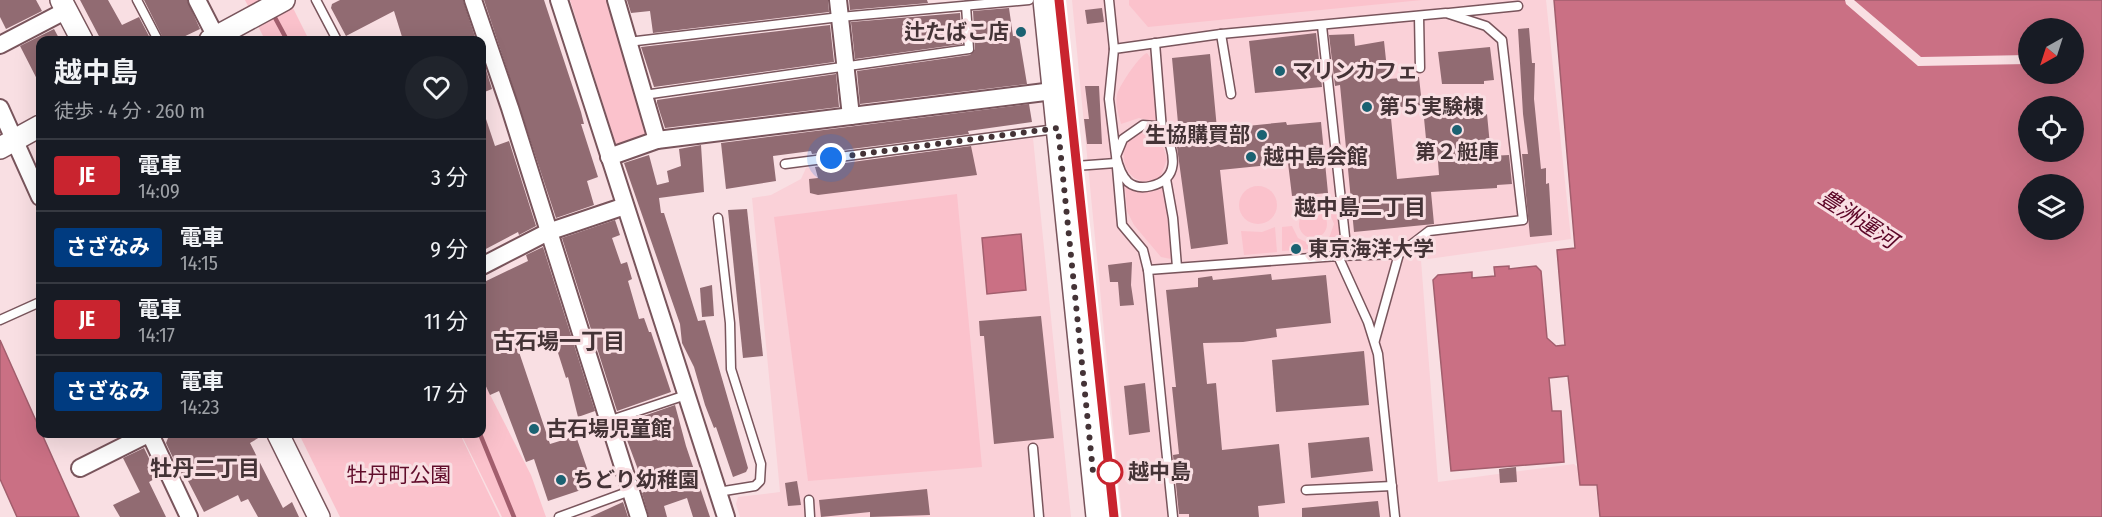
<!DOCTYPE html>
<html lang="ja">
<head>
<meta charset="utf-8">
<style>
	:root { --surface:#171b24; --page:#20242c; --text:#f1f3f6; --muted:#9ea1a6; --line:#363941 }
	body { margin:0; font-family:"Fira Sans Condensed","Noto Sans JP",sans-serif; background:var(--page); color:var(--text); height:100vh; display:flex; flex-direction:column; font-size:22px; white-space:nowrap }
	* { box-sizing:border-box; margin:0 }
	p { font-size:20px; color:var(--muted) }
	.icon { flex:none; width:33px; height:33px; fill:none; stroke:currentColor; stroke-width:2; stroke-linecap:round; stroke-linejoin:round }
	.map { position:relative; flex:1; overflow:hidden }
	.details { position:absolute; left:36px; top:36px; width:450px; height:402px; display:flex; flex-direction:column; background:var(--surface); border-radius:12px; box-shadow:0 6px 24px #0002 }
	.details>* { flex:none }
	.badge { padding:0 12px; border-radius:4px; font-size:21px; line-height:39px }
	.needle { width:39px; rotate:219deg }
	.tools { position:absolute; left:2018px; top:18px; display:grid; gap:12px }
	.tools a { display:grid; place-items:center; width:66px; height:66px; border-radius:50%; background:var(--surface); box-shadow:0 6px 24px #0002; font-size:30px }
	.you { position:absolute; width:30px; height:30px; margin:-15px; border:4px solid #fff; border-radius:50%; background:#1a73e8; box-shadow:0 0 0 9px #1a73e833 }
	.map>.badge { position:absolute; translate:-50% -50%; box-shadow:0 0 0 3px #fff }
	.round { display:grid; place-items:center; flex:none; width:63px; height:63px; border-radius:32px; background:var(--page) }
	.head { display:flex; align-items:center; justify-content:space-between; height:102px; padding:0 18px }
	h1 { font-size:28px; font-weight:700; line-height:45px }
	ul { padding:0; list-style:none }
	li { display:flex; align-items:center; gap:18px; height:72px; padding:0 18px; border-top:2px solid var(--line) }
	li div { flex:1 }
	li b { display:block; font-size:22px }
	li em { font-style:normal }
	li .badge { min-width:66px; font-weight:700; text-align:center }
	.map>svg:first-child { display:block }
</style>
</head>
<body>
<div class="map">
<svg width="2102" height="517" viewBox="0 0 2102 517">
	<rect width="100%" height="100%" fill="#f9dfe3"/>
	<g fill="#fad1d8">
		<path d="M 1072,0 L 1546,0 L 1571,239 L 1421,260 L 1438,482 L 1574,464 L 1596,486 L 1599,517 L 1122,517 Z"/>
		<path d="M 1033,138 L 1071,517 L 740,517 L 736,504 L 738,497 L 780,492 L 752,198 L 771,195 L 801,179 L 806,168 Z"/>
	</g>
	<g fill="#fbc2cc">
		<path d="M 289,0 L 309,40 L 265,40 L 245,0 Z"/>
		<path d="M 570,0 L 608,0 L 648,136 L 616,145 Z"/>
		<path d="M 1129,0 L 1422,0 L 1148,27 L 1129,5 Z"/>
		<path d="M 1147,53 L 1154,63 L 1159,122 L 1139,118 L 1121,124 C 1119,116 1115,104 1117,95 C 1119,86 1139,56 1147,53 Z"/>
		<path d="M 1142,130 L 1149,130 L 1160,137 L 1167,159 L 1160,178 C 1135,191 1117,166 1126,143 Z"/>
		<path d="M 1125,186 C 1141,192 1149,195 1165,187 L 1171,259 L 1161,257 L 1134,225 L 1127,211 Z"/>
		<circle cx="1258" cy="205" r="19"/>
		<path d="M 957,194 L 982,467 L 808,481 L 774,217 Z"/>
		<path d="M 1337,205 L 1341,246 L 1320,248 L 1320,243 L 1329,238 L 1334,224 L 1327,207 Z"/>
		<circle cx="1313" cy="224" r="14"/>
		<path d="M 1292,226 L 1298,238 L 1310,244 L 1311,249 L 1282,251 L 1282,227 Z"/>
		<path d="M 1275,227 L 1277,252 L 1244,255 L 1241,231 L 1262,232 Z"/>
		<path d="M 482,379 L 531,475 L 546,517 L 502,517 L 461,434 L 482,434 Z"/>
		<path d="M 299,434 L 460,434 L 500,517 L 340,517 Z"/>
	</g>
	<g fill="#ca7084" stroke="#a25e6d" stroke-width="1.5" fill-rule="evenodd">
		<path d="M 1554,0 L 2102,0 L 2102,517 L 1600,517 L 1597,485 L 1580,485 L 1568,376 L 1549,378 L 1552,411 L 1561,411 L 1564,462 L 1451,471 L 1433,280 L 1438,275 L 1472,272 L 1472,278 L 1495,276 L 1494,267 L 1509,266 L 1509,269 L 1536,266 L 1541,271 L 1547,338 L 1556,346 L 1565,345 L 1557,250 L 1575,248 ZM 2028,28 L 2073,28 L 2073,74 L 2028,74 ZM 2028,106 L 2073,106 L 2073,152 L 2028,152 ZM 2028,184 L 2073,184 L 2073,230 L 2028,230 Z"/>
		<path d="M 1021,234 L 1026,290 L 987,294 L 982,238 Z"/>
		<path d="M 0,340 L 79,517 L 17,517 L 0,479 Z"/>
	</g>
	<path fill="#f9dfe3" d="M 1845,0 L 1854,0 L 1921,57 L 2028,55 L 2028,64 L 1918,66 L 1846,4 Z"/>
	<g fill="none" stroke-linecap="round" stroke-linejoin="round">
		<g stroke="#a25e6d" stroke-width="4.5">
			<path d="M 273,14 L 287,40"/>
			<path d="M 480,434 L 514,517"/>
		</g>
	</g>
	<g fill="#916b72">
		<path d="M 0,0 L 36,0 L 42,11 L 6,29 L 0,17 Z"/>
		<path d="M 80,0 L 108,0 L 122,25 L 139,17 L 151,40 L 101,40 Z"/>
		<path d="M 144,0 L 187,0 L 200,29 L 177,40 L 164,40 Z"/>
		<path d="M 340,0 L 463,0 L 476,40 L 403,40 L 394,11 L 346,36 L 331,8 L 332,4 Z"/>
		<path d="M 484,0 L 544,0 L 581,112 L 584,124 L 581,124 L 598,177 L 587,181 L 594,205 L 556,218 Z"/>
		<path d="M 627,0 L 828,0 L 829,12 L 653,33 L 650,11 L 631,13 Z"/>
		<path d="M 849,0 L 927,0 L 928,3 L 850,10 Z"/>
		<path d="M 1009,8 L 1013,36 L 1019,36 L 1027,84 L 860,104 L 857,71 L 970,55 L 975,49 L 973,11 Z"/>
		<path d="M 1102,8 L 1104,22 L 1087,24 L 1085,10 Z"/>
		<path d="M 960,13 L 962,44 L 855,59 L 851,22 Z"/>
		<path d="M 830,25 L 834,62 L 654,87 L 641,47 Z"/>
		<path d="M 1529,28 L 1532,63 L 1535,63 L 1534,99 L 1541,169 L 1546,168 L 1546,184 L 1549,183 L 1552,235 L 1530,237 L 1522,154 L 1528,154 L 1523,114 L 1518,29 Z"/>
		<path d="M 54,29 L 60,40 L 40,40 L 40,85 L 20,46 Z"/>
		<path d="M 1316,33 L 1322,87 L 1255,93 L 1249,41 Z"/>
		<path d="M 1354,34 L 1355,46 L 1384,41 L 1388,79 L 1419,77 L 1422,105 L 1390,108 L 1397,179 L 1439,175 L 1437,148 L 1427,149 L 1423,108 L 1464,103 L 1466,116 L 1487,114 L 1491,156 L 1509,155 L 1512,184 L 1497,185 L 1497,188 L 1431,192 L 1434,224 L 1354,232 L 1340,85 L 1335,86 L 1329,35 Z"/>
		<path d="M 1490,47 L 1494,80 L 1484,81 L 1484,84 L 1442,84 L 1438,52 Z"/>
		<path d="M 1210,54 L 1217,129 L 1286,122 L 1287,125 L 1321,122 L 1328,193 L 1292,196 L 1288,163 L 1220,170 L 1228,244 L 1191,249 L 1177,147 L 1176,134 L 1179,134 L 1172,58 Z"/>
		<path d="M 482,57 L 492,89 L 482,93 Z"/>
		<path d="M 836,74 L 839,107 L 665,128 L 657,103 L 657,100 Z"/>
		<path d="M 1085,86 L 1099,86 L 1102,144 L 1087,144 L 1084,119 L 1089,119 Z"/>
		<path d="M 1029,104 L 1032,122 L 968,131 L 969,134 L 812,154 L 811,151 L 773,156 L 776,181 L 726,189 L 721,143 Z"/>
		<path d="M 484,113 L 495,146 L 509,141 L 536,226 L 519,235 L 518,232 L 482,251 L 482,114 Z"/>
		<path d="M 701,145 L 704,192 L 659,198 L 661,213 L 664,213 L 698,321 L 705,320 L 748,468 L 746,472 L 733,477 L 716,427 L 714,428 L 705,405 L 694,367 L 682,343 L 680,324 L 624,163 L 649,155 L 657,185 L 669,182 L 667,171 L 681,166 L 679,149 Z"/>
		<path d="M 971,146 L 977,175 L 818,195 L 810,193 L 809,179 L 818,178 L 815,167 Z"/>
		<path d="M 747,209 L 763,356 L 743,358 L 728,210 Z"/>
		<path d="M 615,220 L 620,235 L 612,238 L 621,264 L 627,262 L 632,279 L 628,281 L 639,319 L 644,318 L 649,332 L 651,332 L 671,392 L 617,411 L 562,238 Z"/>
		<path d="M 543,247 L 595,411 L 578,417 L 568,377 L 566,378 L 553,337 L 519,352 L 550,444 L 576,436 L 593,486 L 548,501 L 534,459 L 526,462 L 499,391 L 490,395 L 482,378 L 482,283 L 528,261 L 526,255 Z"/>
		<path d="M 1132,262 L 1131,285 L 1134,305 L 1120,306 L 1118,282 L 1110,282 L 1108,265 Z"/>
		<path d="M 1271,274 L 1272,280 L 1326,275 L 1331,323 L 1276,329 L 1277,337 L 1243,342 L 1203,343 L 1207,384 L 1216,383 L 1222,450 L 1279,444 L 1285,503 L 1258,506 L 1259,517 L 1189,517 L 1189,514 L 1179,514 L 1173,455 L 1179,454 L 1172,387 L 1176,387 L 1166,290 L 1198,287 L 1198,278 L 1212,276 L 1213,280 Z"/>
		<path d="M 712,285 L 714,316 L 702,317 L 700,288 Z"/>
		<path d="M 1041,316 L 1054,438 L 994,444 L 984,336 L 980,336 L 979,321 Z"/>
		<path d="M 1364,351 L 1369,405 L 1276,412 L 1272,360 Z"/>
		<path d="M 1145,383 L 1150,432 L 1129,435 L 1124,386 Z"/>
		<path d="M 675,405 L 686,446 L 710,517 L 693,517 L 687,498 L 664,506 L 667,517 L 649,517 L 642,493 L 646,491 L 621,424 Z"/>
		<path d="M 177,434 L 265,434 L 250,443 L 283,508 L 292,502 L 299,517 L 258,517 L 248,499 L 241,502 L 238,495 L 204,512 L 186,477 L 183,479 L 166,443 L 168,438 Z"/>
		<path d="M 1369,437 L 1373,471 L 1311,478 L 1308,443 Z"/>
		<path d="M 144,448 L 158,477 L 149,482 L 166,517 L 120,517 L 113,505 L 140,492 L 123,458 Z"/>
		<path d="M 1516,467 L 1517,482 L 1500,483 L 1499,469 Z"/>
		<path d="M 797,481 L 801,505 L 788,506 L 785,483 Z"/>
		<path d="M 927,489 L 930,515 L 870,517 L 870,512 L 821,517 L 819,500 Z"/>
		<path d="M 1378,501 L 1380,517 L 1302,517 L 1302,508 Z"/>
		<path d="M 623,502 L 628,517 L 590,517 Z"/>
	</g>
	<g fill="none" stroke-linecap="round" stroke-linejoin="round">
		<g stroke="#79555c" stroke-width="11">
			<g id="service">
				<path d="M 137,0 L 158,40"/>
				<path d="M 316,0 L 337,40"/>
				<path d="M 1109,0 L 1114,49"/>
				<path d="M 1449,13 L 1518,6"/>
				<path d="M 1419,16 L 1420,68"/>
				<path d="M 1322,26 L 1347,255"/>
				<path d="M 1221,34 L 1231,94"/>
				<path d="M 628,42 L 840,17 L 1029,0"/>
				<path d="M 1155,43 L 1162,130"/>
				<path d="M 644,95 L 969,49 L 966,6"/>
				<path d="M 785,164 L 1056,129"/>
				<path d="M 1062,167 L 1116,163"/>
				<path d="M 1166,179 L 1173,218 L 1177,267"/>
				<path d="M 1148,270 L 1143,250 L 1122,225 L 1116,156 C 1118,165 1121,175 1128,182 C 1134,187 1143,188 1151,186 C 1180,179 1175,154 1165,132 L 1155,126 L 1143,125 L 1123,139 L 1116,156 L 1109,99 L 1114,49 L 1221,34 L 1446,13 L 1486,26 L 1502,40 L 1523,220 L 1429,231 L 1399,254 L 1338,256"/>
				<path d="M 0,320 L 40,302"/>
				<path d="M 1375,340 L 1399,254"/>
				<path d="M 608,421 L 686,395"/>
				<path d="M 1033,448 L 1039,517"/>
				<path d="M 1306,490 L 1392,486"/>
				<path d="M 718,492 L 755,486 L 760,481 L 761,464 L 731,369 L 730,323 L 718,218"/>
				<path d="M 809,500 L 810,517"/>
				<path d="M 559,517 L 630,491"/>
				<path d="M 1173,517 L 1148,270 L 1338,256 L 1368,322 L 1378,354 L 1395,517"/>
			</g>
		</g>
		<g stroke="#79555c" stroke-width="20">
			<g id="minor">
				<path d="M 197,0 L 216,37"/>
				<path d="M 473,0 L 510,108 L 639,517"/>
				<path d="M 559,0 L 726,517"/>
				<path d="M 616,0 L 657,140"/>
				<path d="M 838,0 L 851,116"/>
				<path d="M 0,45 L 67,10"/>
				<path d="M 0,108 L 40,197"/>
				<path d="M 609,157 L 657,140 L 1053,91"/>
				<path d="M 482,266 L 548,232 L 625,206"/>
				<path d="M 150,434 L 189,517"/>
				<path d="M 80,468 L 148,434"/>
			</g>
		</g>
		<g stroke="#79555c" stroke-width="24">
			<g id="tertiary">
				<path d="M 61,0 L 82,40"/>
				<path d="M 1044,0 L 1097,517"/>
				<path d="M 210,40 L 284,0"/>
				<path d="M 0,148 L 40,126"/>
				<path d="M 278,434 L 319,517"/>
			</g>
		</g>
		<use href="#service" stroke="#fff" stroke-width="8"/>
		<use href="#minor" stroke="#fff" stroke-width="16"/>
		<use href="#tertiary" stroke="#fff" stroke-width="21"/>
	</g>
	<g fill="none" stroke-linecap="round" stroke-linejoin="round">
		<g stroke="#fff" stroke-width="14">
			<path id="line" d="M 1059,0 L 1114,517"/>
		</g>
		<use href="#line" stroke="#c9242f" stroke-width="9"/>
		<path stroke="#443336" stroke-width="6" stroke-dasharray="0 10.8" d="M 831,158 L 1058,128 L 1093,472 L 1110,472"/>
	</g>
	<g fill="#1b6272" stroke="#f9dfe3" stroke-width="2">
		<circle cx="1021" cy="32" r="6"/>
		<circle cx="1280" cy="71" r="6"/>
		<circle cx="1367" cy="107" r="6"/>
		<circle cx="1457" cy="130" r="6"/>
		<circle cx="1262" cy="135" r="6"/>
		<circle cx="1251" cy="157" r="6"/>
		<circle cx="1296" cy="249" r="6"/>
		<circle cx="534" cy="429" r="6"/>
		<circle cx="561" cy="480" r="6"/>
	</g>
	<circle fill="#fff" stroke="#c9242f" stroke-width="3" cx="1110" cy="472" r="12"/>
	<g text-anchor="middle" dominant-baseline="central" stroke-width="6" stroke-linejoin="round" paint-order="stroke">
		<g font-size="21" font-weight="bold" fill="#443336" stroke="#f9dfe3" text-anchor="start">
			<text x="1009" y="32" text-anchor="end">辻たばこ店</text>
			<text x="1292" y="71">マリンカフェ</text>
			<text x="1379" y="107">第５実験棟</text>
			<text x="1250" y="135" text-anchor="end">生協購買部</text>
			<text x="1457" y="152" text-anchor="middle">第２艇庫</text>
			<text x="1263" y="157">越中島会館</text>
			<text x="1308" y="249">東京海洋大学</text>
			<text x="546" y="429">古石場児童館</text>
			<text x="573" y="480">ちどり幼稚園</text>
		</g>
		<g font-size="21" font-weight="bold" fill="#443336" stroke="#f9dfe3" text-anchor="start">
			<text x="1128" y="472">越中島</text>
		</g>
		<g font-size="21" fill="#610d2b" stroke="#f9dfe3">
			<text x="399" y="475">牡丹町公園</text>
		</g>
		<g font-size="22" font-weight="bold" fill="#443336" stroke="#f9dfe3">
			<text x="1360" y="207">越中島二丁目</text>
			<text x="559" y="341">古石場一丁目</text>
			<text x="205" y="468">牡丹二丁目</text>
		</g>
		<g font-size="22" font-style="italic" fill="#5b0526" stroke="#f9dfe3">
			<text transform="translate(1858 219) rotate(33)">豊洲運河</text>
		</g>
	</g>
</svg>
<div class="tools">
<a><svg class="needle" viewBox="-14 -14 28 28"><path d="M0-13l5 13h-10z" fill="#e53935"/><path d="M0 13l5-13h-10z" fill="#9ea1a6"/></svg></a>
<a><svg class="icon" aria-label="locate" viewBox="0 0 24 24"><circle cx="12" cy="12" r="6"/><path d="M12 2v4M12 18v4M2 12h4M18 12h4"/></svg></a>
<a><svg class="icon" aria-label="layers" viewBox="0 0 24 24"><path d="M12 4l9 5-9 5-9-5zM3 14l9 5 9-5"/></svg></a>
</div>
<div class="you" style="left:831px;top:158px"></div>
<section class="details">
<div class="head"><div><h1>越中島</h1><p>徒歩 · 4 分 · 260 m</p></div><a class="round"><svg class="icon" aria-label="heart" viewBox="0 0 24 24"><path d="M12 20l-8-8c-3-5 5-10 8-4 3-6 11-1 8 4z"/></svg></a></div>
<ul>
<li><span class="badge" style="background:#c9242f;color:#fff">JE</span><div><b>電車</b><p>14:09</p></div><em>3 分</em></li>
<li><span class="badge" style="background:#003b80;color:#fff">さざなみ</span><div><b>電車</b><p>14:15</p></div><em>9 分</em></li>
<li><span class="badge" style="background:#c9242f;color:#fff">JE</span><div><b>電車</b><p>14:17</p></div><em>11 分</em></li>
<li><span class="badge" style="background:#003b80;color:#fff">さざなみ</span><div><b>電車</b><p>14:23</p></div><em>17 分</em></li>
</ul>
</section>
</div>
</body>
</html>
